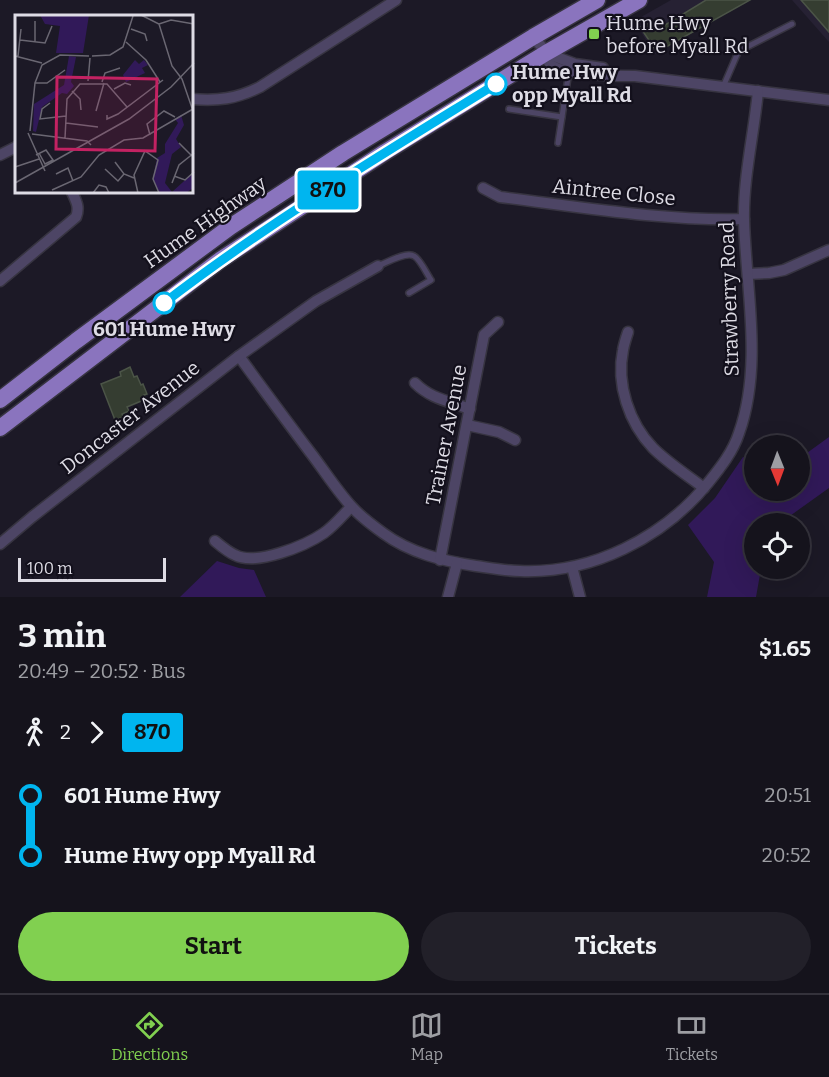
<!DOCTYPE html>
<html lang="en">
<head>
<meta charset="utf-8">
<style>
	:root { --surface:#15131c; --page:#222029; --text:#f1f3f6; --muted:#9d9ea3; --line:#34323b; --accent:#81d050 }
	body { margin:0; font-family:Bitter,serif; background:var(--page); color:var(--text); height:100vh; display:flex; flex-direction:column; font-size:22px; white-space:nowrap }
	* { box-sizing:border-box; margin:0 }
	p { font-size:20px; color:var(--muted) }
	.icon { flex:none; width:33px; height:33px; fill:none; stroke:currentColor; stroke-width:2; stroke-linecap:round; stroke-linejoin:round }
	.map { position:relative; height:597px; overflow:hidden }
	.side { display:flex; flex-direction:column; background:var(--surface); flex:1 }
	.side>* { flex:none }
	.badge { padding:0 12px; border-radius:4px; font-size:21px; line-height:39px }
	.needle { width:39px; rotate:179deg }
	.fabs { position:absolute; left:744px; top:435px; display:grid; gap:12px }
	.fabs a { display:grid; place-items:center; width:66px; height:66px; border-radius:50%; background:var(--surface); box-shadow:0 6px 24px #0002,0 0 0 2px var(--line); font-size:30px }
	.scale { position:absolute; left:18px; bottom:15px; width:148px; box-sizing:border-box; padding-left:6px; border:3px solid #dedce5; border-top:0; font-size:16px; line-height:21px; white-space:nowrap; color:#dedce5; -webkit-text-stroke:4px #13101c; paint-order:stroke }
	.map>.badge { position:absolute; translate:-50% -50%; box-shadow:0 0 0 3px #fff }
	.legs { display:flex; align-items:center; gap:9px; height:66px; padding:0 18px; font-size:20px }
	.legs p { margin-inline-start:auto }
	.headline { display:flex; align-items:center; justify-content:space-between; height:102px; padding:0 18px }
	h1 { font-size:33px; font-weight:700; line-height:45px }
	.action { display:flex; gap:12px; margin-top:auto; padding:12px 18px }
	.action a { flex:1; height:69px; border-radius:36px; background:var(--accent); color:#111; font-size:24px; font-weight:700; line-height:69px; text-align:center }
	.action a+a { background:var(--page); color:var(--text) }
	ul { padding:0 18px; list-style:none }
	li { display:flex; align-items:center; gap:21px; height:60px; font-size:22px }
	li i { display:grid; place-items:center; width:9px; height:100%; margin:0 8px; background:currentColor }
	li i::after { content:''; width:15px; height:15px; margin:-8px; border:4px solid; border-radius:50%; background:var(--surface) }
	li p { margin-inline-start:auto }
	li:first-child i { background:linear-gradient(#0000 50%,currentColor 0) }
	li:last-child i { background:linear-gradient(currentColor 50%,#0000 0) }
	.menu { display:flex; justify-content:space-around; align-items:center; height:84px; border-top:2px solid var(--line); background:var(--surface); font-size:16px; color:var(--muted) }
	.menu a { display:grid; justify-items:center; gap:3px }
	.menu .active { color:var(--accent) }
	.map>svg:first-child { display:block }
</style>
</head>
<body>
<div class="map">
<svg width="829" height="597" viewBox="0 0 829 597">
	<rect width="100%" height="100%" fill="#1c1926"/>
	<g fill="#262133">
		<path d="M 671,0 L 750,0 L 655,54 L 634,21 Z"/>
		<path d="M 792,0 L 829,0 L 829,42 Z"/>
	</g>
	<g fill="#311959">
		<path d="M 829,437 L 829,488 L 780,523 L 754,524 L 754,568 L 761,569 L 756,597 L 707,597 L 714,562 L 688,525 L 715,498 L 743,457 L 754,461 L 754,490 L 800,490 L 800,458 Z"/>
		<path d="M 217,561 L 239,568 L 254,570 L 266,597 L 180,597 Z"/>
	</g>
	<g fill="#353d31" stroke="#4b5447" stroke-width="1.5">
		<path d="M 706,0 L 750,0 L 657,52 L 640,27 L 658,19 L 662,27 Z"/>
		<path d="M 801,0 L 829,0 L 829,32 Z"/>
		<path d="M 130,367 L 134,377 L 137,376 L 141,385 L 143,384 L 147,394 L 144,395 L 146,399 L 127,407 L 129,411 L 122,414 L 124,417 L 115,420 L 101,384 L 121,376 L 120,372 Z"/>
	</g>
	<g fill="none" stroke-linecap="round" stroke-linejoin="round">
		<g stroke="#373441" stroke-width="8">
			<g id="service">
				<path d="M 723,87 L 736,57 L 739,51 L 792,24"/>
				<path d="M 509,109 L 562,117"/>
				<path d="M 558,143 L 569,71"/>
				<path d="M 378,266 C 386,263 406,251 414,256 C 420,259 427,274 431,280 L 409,293"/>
			</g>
		</g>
		<g stroke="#373441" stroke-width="13">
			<g id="minor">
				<path d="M 533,37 C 537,42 543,47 545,52 C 548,57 546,60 551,65 C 565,76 617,76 635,76 L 829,100"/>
				<path d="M 546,53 L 575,64 L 603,68"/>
				<path d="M 192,99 C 218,101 236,99 260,87 L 396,0"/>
				<path d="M 0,155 L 16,147"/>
				<path d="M 483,188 L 500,197 C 581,207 662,221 744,219"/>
				<path d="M 748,274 L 769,273 L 784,270 L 829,250"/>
				<path d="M 0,281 L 76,217 C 80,207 76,201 72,192"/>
				<path d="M 628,332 C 626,338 624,344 623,350 C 616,384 629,423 653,448 C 668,463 687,475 704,488"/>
				<path d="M 239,356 C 262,388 286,420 310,452 C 324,470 337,491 352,507 C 361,517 372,525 383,533 C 410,553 443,561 476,566 C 490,568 505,571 520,571 C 592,574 663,538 708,483 C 720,468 733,452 739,433 C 763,365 746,290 744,220 C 743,179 754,133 758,91"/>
				<path d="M 415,383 C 431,399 449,401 470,409"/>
				<path d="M 467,425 L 499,432 L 515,440"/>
				<path d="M 215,541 C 221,546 228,552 235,555 C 256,566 305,546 324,533 C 334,526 343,515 351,507"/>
				<path d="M 0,544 L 32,517 L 239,356 L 316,301 L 378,266"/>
				<path d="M 440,560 L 484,335 L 498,322"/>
				<path d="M 572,567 L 580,597"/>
				<path d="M 448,597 L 457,563"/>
			</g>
		</g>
		<g stroke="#373441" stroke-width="19">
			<g id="trunk">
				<path d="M 0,400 L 76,341 L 230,227 L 343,153 L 533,37 L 597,0"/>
				<path d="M 0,428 L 220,260 L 385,152 L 546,53 L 639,0"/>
			</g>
		</g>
		<use href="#service" stroke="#4d4565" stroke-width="5"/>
		<use href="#minor" stroke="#4d4565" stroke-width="10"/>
		<use href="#trunk" stroke="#8a74be" stroke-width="16"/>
	</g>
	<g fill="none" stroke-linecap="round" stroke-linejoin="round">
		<g stroke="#fff" stroke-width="14">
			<path id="line-1" d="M 164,303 C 269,222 383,154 496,84"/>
		</g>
		<use href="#line-1" stroke="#00b5ef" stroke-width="9"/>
	</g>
	<rect fill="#81d050" stroke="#13101c" stroke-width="2" x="588" y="28" width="12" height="12" rx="3"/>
	<g fill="#fff" stroke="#00b5ef" stroke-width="3">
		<circle cx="496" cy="84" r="10"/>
		<circle cx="164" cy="303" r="10"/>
	</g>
	<g text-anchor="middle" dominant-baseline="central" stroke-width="4.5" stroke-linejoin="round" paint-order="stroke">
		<g font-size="20" fill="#dedce5" stroke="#13101c" text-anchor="start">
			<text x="606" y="23">Hume Hwy<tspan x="606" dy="23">before Myall Rd</tspan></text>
		</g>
		<g font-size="20" font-weight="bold" fill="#dedce5" stroke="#13101c" text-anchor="start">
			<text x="512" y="72">Hume Hwy<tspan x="512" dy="23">opp Myall Rd</tspan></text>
			<text x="164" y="329" text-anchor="middle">601 Hume Hwy</text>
		</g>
		<g font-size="20" fill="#dedce5" stroke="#13101c">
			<text transform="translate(614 192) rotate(6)">Aintree Close</text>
			<text transform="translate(205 222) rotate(-35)">Hume Highway</text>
			<text transform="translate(729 299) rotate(-92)">Strawberry Road</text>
			<text transform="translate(130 417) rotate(-38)">Doncaster Avenue</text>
			<text transform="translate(446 435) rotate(-79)">Trainer Avenue</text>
		</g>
	</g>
	<g transform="translate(15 15)">
		<rect width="178" height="178" fill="#1c1926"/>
		<path d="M 25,0 L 74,0 L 68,38 L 41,38 L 45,11 L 30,9 ZM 54,41 L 61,42 L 56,67 L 59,71 L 52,79 L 47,78 L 27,92 L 21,117 L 18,116 L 19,89 L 49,70 ZM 120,45 L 124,49 L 129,45 L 133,50 L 127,53 L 130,58 L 111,67 L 108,60 ZM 166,100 L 169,110 L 161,124 L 166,132 L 157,139 L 150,168 L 157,177 L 178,158 L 178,173 L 171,178 L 144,178 L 138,163 L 142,143 L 150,138 L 150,129 L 163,108 L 160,104 Z" fill="#311959"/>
		<path fill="none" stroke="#6a6772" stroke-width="1.5" d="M 126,0 L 144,9 L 157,51 L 167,64M 144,9 L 156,5 L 179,9M 116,14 L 130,19 L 132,26M 5,25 L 30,28 L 37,11M 20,27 L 20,6M 111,27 L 131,45 L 145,67M 0,41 L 27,48M 3,41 L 6,14M 77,41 L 95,40 L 108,32 L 118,1M 167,64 L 178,96M 73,66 L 75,43M 87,67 L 90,58 L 105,53M 20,68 L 32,68 L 50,55M 99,74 L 110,68 L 116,70M 57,76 L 65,84 L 66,95M 35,88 L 27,94 L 25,104 L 51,101M 81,96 L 89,68M 92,100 L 92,104 L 103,99 L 148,65M 51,108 L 83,112M 15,116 L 20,68 L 27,50 L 45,40 L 74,41M 13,118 L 30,156M 17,119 L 72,126 L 76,130M 135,120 L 132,109 L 149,96 L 160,102M 50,123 L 52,84 L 65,69 L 92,69 L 112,92M 164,128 L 177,141M 21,140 L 31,135 L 38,145 L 30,149 L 24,138M 100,147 L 109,159 L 119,163M 0,152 L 24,144M 90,154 L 103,166 L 109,159M 41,159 L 53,153 L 58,166M 159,161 L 170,165 L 179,157M 0,168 L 114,104 L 156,72 L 179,48M 157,168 L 164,150 L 179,138M 37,175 L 66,162 L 84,140 L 109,125 L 128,123 L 178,94M 78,178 L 84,170 L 91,172 L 94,178M 123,178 L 119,160 L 130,136 L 143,145 L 138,164 L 144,178"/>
		<path fill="#c32262" fill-opacity="0.15" stroke="#c32262" stroke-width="3" d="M 42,62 L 142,64 L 140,136 L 41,134 Z"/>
		<rect width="178" height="178" fill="none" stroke="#dedce5" stroke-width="3"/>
	</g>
</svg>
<div class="fabs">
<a><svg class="needle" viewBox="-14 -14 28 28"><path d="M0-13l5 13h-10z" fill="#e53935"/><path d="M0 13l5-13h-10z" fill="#9d9ea3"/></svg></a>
<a><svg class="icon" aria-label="locate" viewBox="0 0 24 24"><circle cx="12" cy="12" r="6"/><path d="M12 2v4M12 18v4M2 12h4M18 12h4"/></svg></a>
</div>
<div class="scale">100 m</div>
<b class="badge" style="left:328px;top:190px;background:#00b5ef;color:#111">870</b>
</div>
<section class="side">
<div class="headline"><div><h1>3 min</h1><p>20:49 – 20:52 · Bus</p></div><b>$1.65</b></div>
<div class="legs"><svg class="icon" aria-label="walk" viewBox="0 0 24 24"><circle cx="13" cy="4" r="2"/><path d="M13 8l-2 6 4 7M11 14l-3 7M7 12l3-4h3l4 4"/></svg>2<svg class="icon" aria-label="forward" viewBox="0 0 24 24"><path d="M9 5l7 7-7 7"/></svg><b class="badge" style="background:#00b5ef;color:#111">870</b></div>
<ul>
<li><i style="color:#00b5ef"></i><b>601 Hume Hwy</b><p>20:51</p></li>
<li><i style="color:#00b5ef"></i><b>Hume Hwy opp Myall Rd</b><p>20:52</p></li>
</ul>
<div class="action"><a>Start</a><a>Tickets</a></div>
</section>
<nav class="menu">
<a class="active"><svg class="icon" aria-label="directions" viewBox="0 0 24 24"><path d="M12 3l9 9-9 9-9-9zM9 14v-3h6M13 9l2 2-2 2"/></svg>Directions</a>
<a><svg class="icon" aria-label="map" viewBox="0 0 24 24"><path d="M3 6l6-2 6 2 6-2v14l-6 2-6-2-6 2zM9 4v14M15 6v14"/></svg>Map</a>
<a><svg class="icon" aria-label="tickets" viewBox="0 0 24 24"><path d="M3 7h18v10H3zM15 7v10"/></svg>Tickets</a>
</nav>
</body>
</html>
